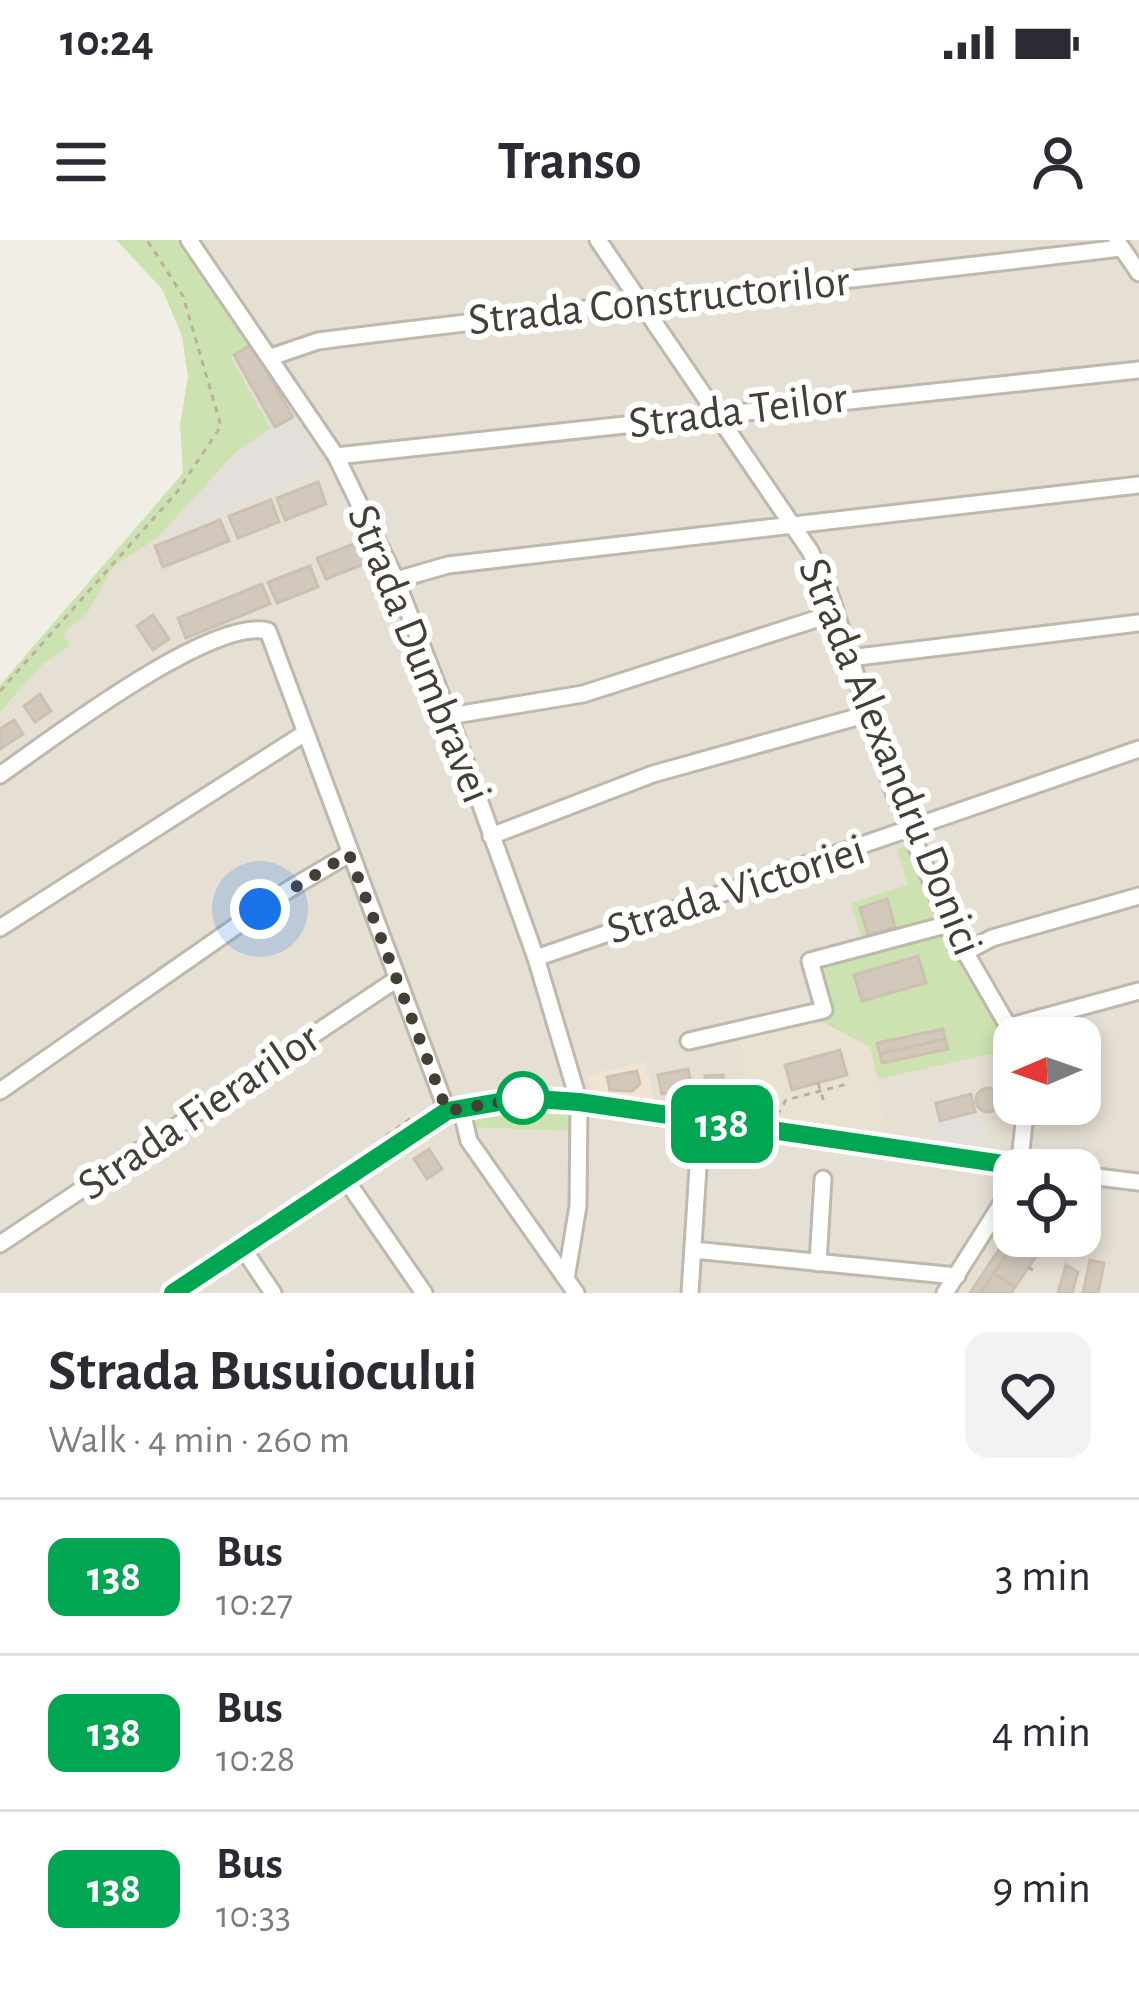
<!DOCTYPE html>
<html lang="en">
<head>
<meta charset="utf-8">
<style>
	:root { --surface:#fff; --page:#f2f2f3; --text:#2b2b33; --muted:#7c7c81; --line:#e1e1e2 }
	body { margin:0; font-family:"Alegreya Sans",sans-serif; background:var(--page); color:var(--text); height:100vh; display:flex; flex-direction:column; font-size:45px; white-space:nowrap }
	* { box-sizing:border-box; margin:0 }
	p { font-size:39px; color:var(--muted) }
	.icon { flex:none; width:66px; height:66px; fill:none; stroke:currentColor; stroke-width:2; stroke-linecap:round; stroke-linejoin:round }
	.map { position:relative; height:1053px; overflow:hidden }
	.sheet { display:flex; flex-direction:column; background:var(--surface); flex:1 }
	.sheet>* { flex:none }
	.badge { padding:0 24px; border-radius:18px; font-size:42px; line-height:78px }
	.needle { width:78px; rotate:268deg }
	.controls { position:absolute; left:993px; top:777px; display:grid; gap:24px }
	.controls a { display:grid; place-items:center; width:108px; height:108px; border-radius:24px; background:var(--surface); box-shadow:0 6px 18px #0003; font-size:60px }
	.you { position:absolute; width:60px; height:60px; margin:-30px; border:9px solid #fff; border-radius:50%; background:#1a73e8; box-shadow:0 0 0 18px #1a73e833 }
	.map>.badge { position:absolute; translate:-50% -50%; box-shadow:0 0 0 6px #fff }
	.round { display:grid; place-items:center; flex:none; width:126px; height:126px; border-radius:24px; background:var(--page) }
	.headline { display:flex; align-items:center; justify-content:space-between; height:204px; padding:0 48px }
	h1 { font-size:57px; font-weight:600; line-height:90px }
	ul { padding:0; list-style:none }
	li { display:flex; align-items:center; gap:36px; height:156px; padding:0 48px; border-top:3px solid var(--line) }
	li div { flex:1 }
	li b { display:block; font-size:45px }
	li em { font-style:normal }
	li .badge { min-width:132px; font-weight:700; text-align:center }
	.status { display:flex; justify-content:space-between; align-items:center; height:84px; padding:0 60px; background:var(--surface); direction:ltr }
	.status svg { height:33px; fill:currentColor }
	header { display:flex; justify-content:space-between; align-items:center; height:156px; padding:0 48px; background:var(--surface); font-size:54px; font-weight:600 }
	.map>svg:first-child { display:block }
</style>
</head>
<body>
<div class="status"><b>10:24</b><svg viewBox="0 0 49 12"><path d="M0 12V9h3v3zM5 12V6h3v6zM10 12V3h3v9zM15 12V0h3v12zM26 1h20v11H26zM47 4h2v5h-2z"/></svg></div>
<header><svg class="icon" aria-label="menu" viewBox="0 0 24 24"><path d="M4 6h16M4 12h16M4 18h16"/></svg>Transo<svg class="icon" aria-label="person" viewBox="0 0 24 24"><circle cx="12" cy="8" r="4"/><path d="M4 21q1-7 8-7t8 7"/></svg></header>
<div class="map">
<svg width="1139" height="1053" viewBox="0 0 1139 1053">
	<rect width="100%" height="100%" fill="#f1eee6"/>
	<path fill="#e5dfd4" fill-rule="evenodd" d="M 176,0 L 1139,0 L 1139,1053 L 0,1053 L 0,472 L 42,425 L 70,406 L 62,394 L 88,372 L 113,327 L 157,298 L 248,106 ZM 1014,798 L 1080,798 L 1080,864 L 1014,864 ZM 1014,930 L 1080,930 L 1080,996 L 1014,996 Z"/>
	<path fill="#f2e4d2" d="M 646,822 L 656,869 L 600,860 L 592,852 L 586,835 Z"/>
	<g fill="#e3dfda">
		<path d="M 251,105 L 322,228 L 157,302 L 234,214 L 269,188 L 231,116 Z"/>
		<path d="M 972,849 L 984,912 L 939,906 L 931,861 Z"/>
	</g>
	<path fill="#e9e2d1" d="M 817,779 L 870,807 L 888,896 L 749,880 L 740,796 Z"/>
	<g fill="#cde2b1">
		<path d="M 116,0 L 176,0 L 249,106 L 231,117 L 270,188 L 234,214 L 157,298 L 113,327 L 88,372 L 63,394 L 70,406 L 42,425 L 0,472 L 0,445 L 183,233 L 180,185 L 188,137 L 182,96 L 162,49 Z"/>
		<path d="M 912,603 L 941,675 L 862,699 L 851,663 L 908,645 L 897,609 Z"/>
		<path d="M 941,691 L 983,749 L 1013,814 L 1008,810 L 878,839 L 870,807 L 817,779 L 831,775 L 815,724 Z"/>
		<path d="M 514,862 L 575,869 L 572,891 L 472,887 L 468,872 Z"/>
	</g>
	<g fill="#d2c9bc" stroke="#ccc1b0" stroke-width="3">
		<path d="M 251,105 L 293,177 L 275,187 L 234,115 Z"/>
		<path d="M 318,242 L 326,264 L 285,280 L 277,258 Z"/>
		<path d="M 271,260 L 279,282 L 238,298 L 229,276 Z"/>
		<path d="M 220,280 L 229,301 L 163,327 L 155,306 Z"/>
		<path d="M 359,302 L 367,323 L 326,339 L 317,318 Z"/>
		<path d="M 310,326 L 318,347 L 277,363 L 268,342 Z"/>
		<path d="M 262,344 L 270,364 L 186,398 L 178,378 Z"/>
		<path d="M 153,375 L 169,399 L 153,410 L 137,386 Z"/>
		<path d="M 40,454 L 51,471 L 35,482 L 24,466 Z"/>
		<path d="M 14,480 L 23,494 L 0,509 L 0,489 Z"/>
		<path d="M 887,659 L 895,687 L 868,695 L 860,668 Z"/>
		<path d="M 918,716 L 926,743 L 862,761 L 854,735 Z"/>
		<path d="M 943,789 L 945,799 L 880,814 L 877,803 Z"/>
		<path d="M 945,799 L 948,809 L 882,823 L 880,814 Z"/>
		<path d="M 840,810 L 847,835 L 792,850 L 785,825 Z"/>
		<path d="M 688,829 L 692,848 L 662,854 L 658,835 Z"/>
		<path d="M 637,831 L 640,844 L 632,851 L 610,850 L 607,837 Z"/>
		<path d="M 723,835 L 724,856 L 706,856 L 705,836 Z"/>
		<circle cx="988" cy="860" r="12"/>
		<path d="M 971,854 L 975,872 L 940,881 L 936,863 Z"/>
		<path d="M 429,909 L 442,929 L 427,939 L 414,919 Z"/>
		<path d="M 1080,973 L 1097,975 L 1093,1000 L 1068,996 L 1080,996 Z"/>
		<path d="M 1014,987 L 1014,996 L 1020,996 L 981,1053 L 970,1053 Z"/>
		<path d="M 1020,996 L 1042,1008 L 1015,1047 L 994,1033 Z"/>
		<path d="M 1090,1020 L 1104,1023 L 1098,1053 L 1083,1053 Z"/>
		<path d="M 1066,1025 L 1078,1032 L 1072,1053 L 1058,1053 Z"/>
		<path d="M 994,1033 L 1015,1047 L 1011,1053 L 981,1053 Z"/>
	</g>
	<g fill="none" stroke-linecap="round" stroke-linejoin="round">
		<g stroke="#bfb8ac" stroke-width="21">
			<g id="minor">
				<path d="M 189,0 L 336,216 L 396,340 L 449,476 L 536,718 L 579,862 L 578,966 L 566,1039"/>
				<path d="M 598,0 L 810,311 L 827,346 L 892,547 L 949,684 L 1015,798"/>
				<path d="M 1117,1 L 1139,33"/>
				<path d="M 271,117 L 318,101 C 586,67 854,40 1121,8"/>
				<path d="M 336,216 L 1139,130"/>
				<path d="M 396,340 L 448,325 L 1139,245"/>
				<path d="M 849,418 L 1139,383"/>
				<path d="M 449,476 L 583,454 L 835,373"/>
				<path d="M 0,535 C 50,500 212,376 268,391 L 447,871"/>
				<path d="M 491,596 L 653,534 L 868,474"/>
				<path d="M 0,688 L 305,493"/>
				<path d="M 964,713 L 992,698 L 1139,656"/>
				<path d="M 536,718 L 1139,509"/>
				<path d="M 1011,786 L 1139,751"/>
				<path d="M 689,801 L 824,770 L 810,721 L 949,684"/>
				<path d="M 0,851 L 288,650 L 349,614"/>
				<path d="M 461,868 L 469,901 L 576,1053"/>
				<path d="M 1019,930 L 1026,864"/>
				<path d="M 1080,935 L 1139,942"/>
				<path d="M 344,937 L 424,1053"/>
				<path d="M 0,1004 L 397,739"/>
				<path d="M 242,1007 L 273,1053"/>
				<path d="M 693,1010 L 957,1036"/>
				<path d="M 818,1023 L 823,939"/>
				<path d="M 173,1053 L 447,871 L 522,858 L 579,862 L 1046,930"/>
				<path d="M 690,1053 L 701,881"/>
				<path d="M 945,1053 L 1014,944"/>
			</g>
		</g>
		<g stroke="#bcb09c" stroke-width="3" stroke-dasharray="6 6" stroke-linecap="butt">
			<path d="M 0,451 L 177,252 L 221,186 L 183,56 L 147,0"/>
			<path d="M 818,843 L 824,862"/>
			<path d="M 777,875 L 786,860 L 847,844"/>
			<path d="M 386,896 L 411,878"/>
			<path d="M 1066,1008 L 1068,996"/>
			<path d="M 1028,1027 L 1034,1031"/>
		</g>
		<use href="#minor" stroke="#fff" stroke-width="15"/>
	</g>
	<g fill="none" stroke-linecap="round" stroke-linejoin="round">
		<g stroke="#fff" stroke-width="27">
			<path id="line" d="M 173,1053 L 447,871 L 522,858 L 579,862 L 1045,930"/>
		</g>
		<use href="#line" stroke="#00a651" stroke-width="18"/>
		<path stroke="#433e36" stroke-width="12" stroke-dasharray="0 21.6" d="M 260,669 L 349,614 L 447,871 L 523,858"/>
	</g>
	<circle fill="#fff" stroke="#00a651" stroke-width="6" cx="523" cy="858" r="24"/>
	<g text-anchor="middle" dominant-baseline="central" stroke-width="12" stroke-linejoin="round" paint-order="stroke">
		<g font-size="45" fill="#433e36" stroke="#fff">
			<text transform="translate(659 61) rotate(-6)">Strada Constructorilor</text>
			<text transform="translate(738 171) rotate(-7)">Strada Teilor</text>
			<text transform="translate(419 414) rotate(68)">Strada Dumbravei</text>
			<text transform="translate(890 517) rotate(68)">Strada Alexandru Donici</text>
			<text transform="translate(736 650) rotate(-18)">Strada Victoriei</text>
			<text transform="translate(199 872) rotate(-34)">Strada Fierarilor</text>
		</g>
	</g>
</svg>
<div class="controls">
<a><svg class="needle" viewBox="-14 -14 28 28"><path d="M0-13l5 13h-10z" fill="#e53935"/><path d="M0 13l5-13h-10z" fill="#7c7c81"/></svg></a>
<a><svg class="icon" aria-label="locate" viewBox="0 0 24 24"><circle cx="12" cy="12" r="6"/><path d="M12 2v4M12 18v4M2 12h4M18 12h4"/></svg></a>
</div>
<div class="you" style="left:260px;top:669px"></div>
<b class="badge" style="left:722px;top:884px;background:#00a651;color:#fff">138</b>
</div>
<section class="sheet">
<div class="headline"><div><h1>Strada Busuiocului</h1><p>Walk · 4 min · 260 m</p></div><a class="round"><svg class="icon" aria-label="heart" viewBox="0 0 24 24"><path d="M12 20l-8-8c-3-5 5-10 8-4 3-6 11-1 8 4z"/></svg></a></div>
<ul>
<li><span class="badge" style="background:#00a651;color:#fff">138</span><div><b>Bus</b><p>10:27</p></div><em>3 min</em></li>
<li><span class="badge" style="background:#00a651;color:#fff">138</span><div><b>Bus</b><p>10:28</p></div><em>4 min</em></li>
<li><span class="badge" style="background:#00a651;color:#fff">138</span><div><b>Bus</b><p>10:33</p></div><em>9 min</em></li>
</ul>
</section>
</body>
</html>
